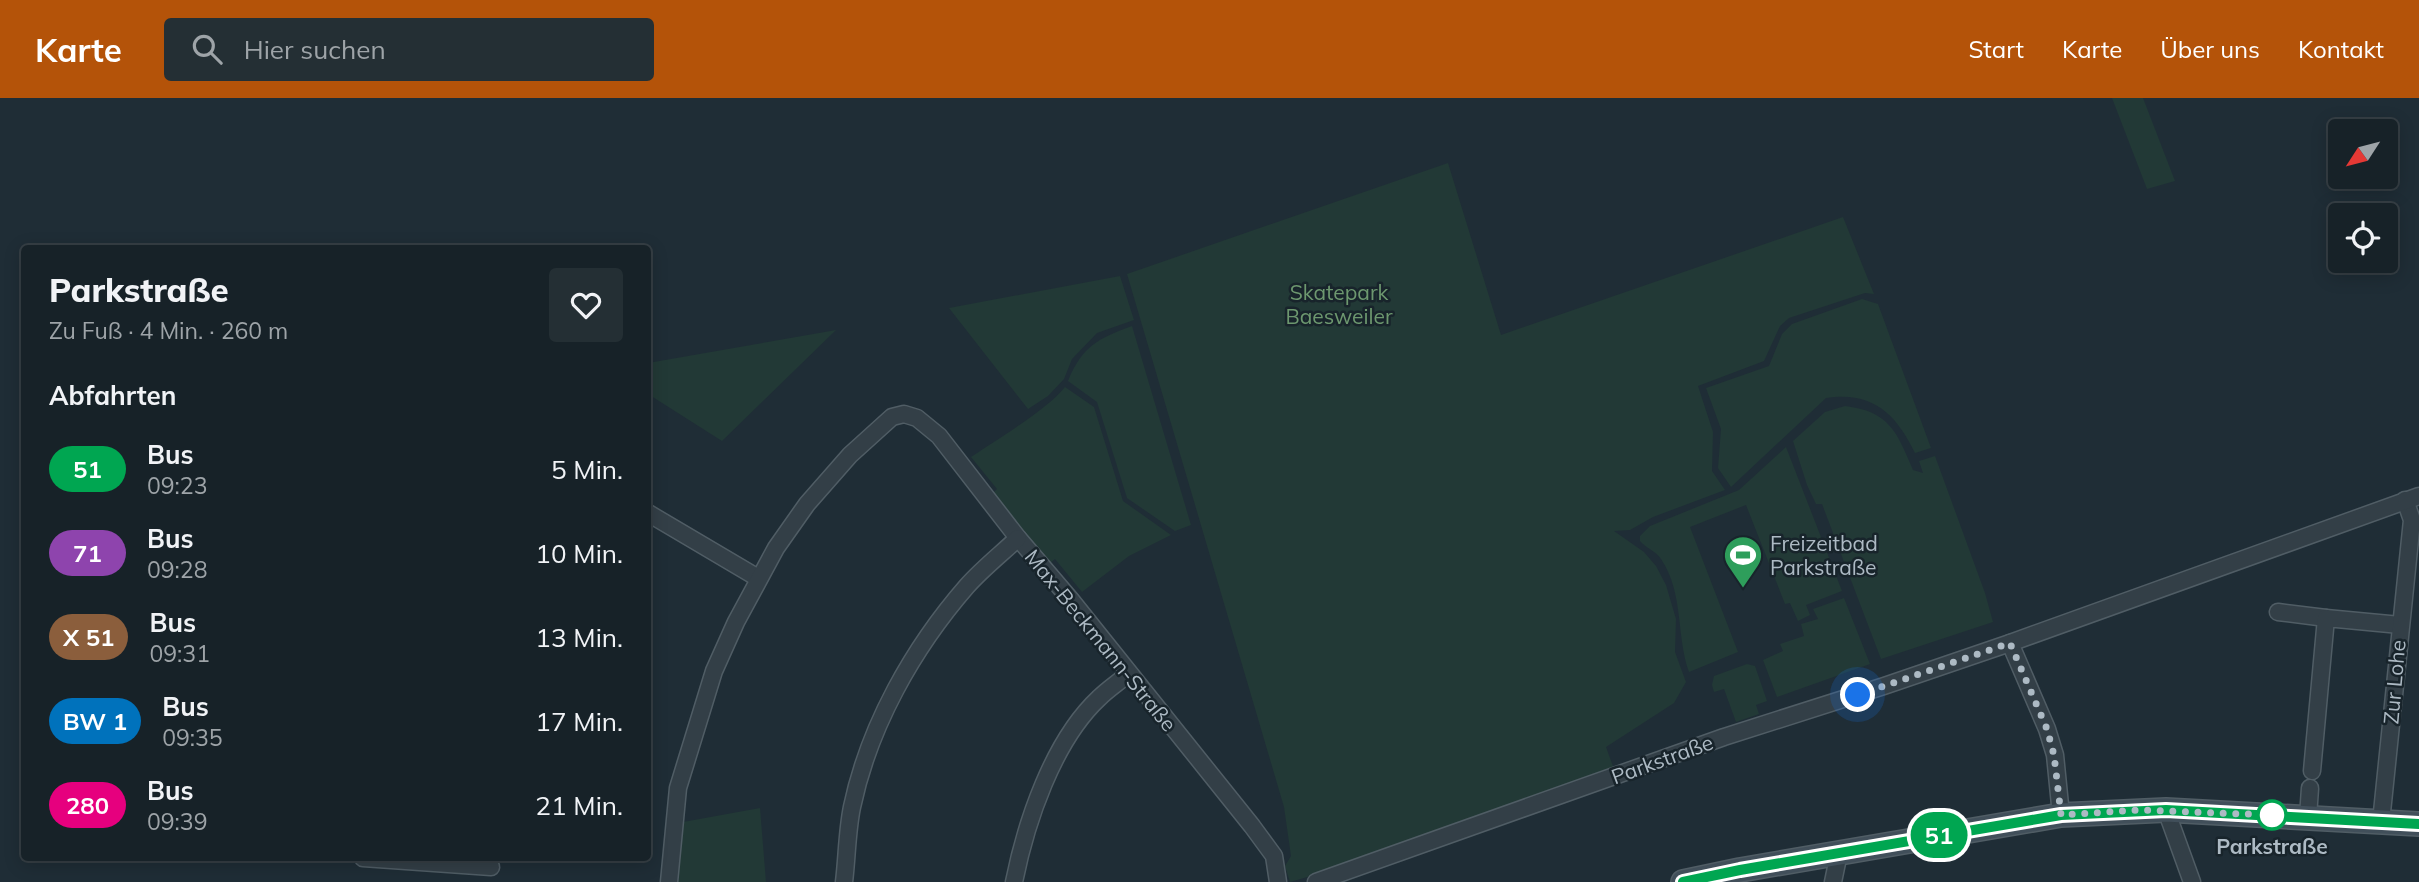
<!DOCTYPE html>
<html lang="de">
<head>
<meta charset="utf-8">
<style>
	:root { --surface:#172228; --page:#242f34; --text:#f1f3f6; --muted:#9ea4a8; --line:#363f45; --accent:#b45309 }
	body { margin:0; font-family:Mulish,sans-serif; background:var(--page); color:var(--text); height:100vh; display:flex; flex-direction:column; font-size:26px; white-space:nowrap }
	* { box-sizing:border-box; margin:0 }
	p { font-size:23px; color:var(--muted) }
	.icon { flex:none; width:38px; height:38px; fill:none; stroke:currentColor; stroke-width:2; stroke-linecap:round; stroke-linejoin:round }
	.map { position:relative; flex:1; overflow:hidden }
	.sheet { position:absolute; left:21px; top:147px; width:630px; height:616px; display:flex; flex-direction:column; background:var(--surface); border-radius:7px; box-shadow:0 4px 18px #0003,0 0 0 2px var(--line) }
	.sheet>* { flex:none }
	.badge { padding:0 14px; border-radius:23px; font-size:24px; line-height:46px }
	.needle { width:46px; rotate:234deg }
	.controls { position:absolute; left:2328px; top:21px; display:grid; gap:14px }
	.controls a { display:grid; place-items:center; width:70px; height:70px; border-radius:7px; background:var(--surface); box-shadow:0 4px 18px #0003,0 0 0 2px var(--line); font-size:35px }
	.you { position:absolute; width:35px; height:35px; margin:-18px; border:5px solid #fff; border-radius:50%; background:#1a73e8; box-shadow:0 0 0 10px #1a73e833 }
	.map>.badge { position:absolute; translate:-50% -50%; box-shadow:0 0 0 4px #fff }
	h2 { padding:0 28px; font-size:26px; line-height:63px }
	.round { display:grid; place-items:center; flex:none; width:74px; height:74px; border-radius:7px; background:var(--page) }
	.summary { display:flex; align-items:center; justify-content:space-between; height:119px; padding:0 28px }
	h1 { font-size:33px; font-weight:800; line-height:52px }
	ul { padding:0; list-style:none }
	li { display:flex; align-items:center; gap:21px; height:84px; padding:0 28px }
	li div { flex:1 }
	li b { display:block; font-size:26px }
	li em { font-style:normal }
	li .badge { min-width:77px; font-weight:700; text-align:center }
	header { display:flex; align-items:center; gap:42px; box-sizing:border-box; height:98px; padding:0 35px; background:var(--accent); color:#fff }
	header strong { font-size:33px }
	nav { display:flex; gap:38px; margin-inline-start:auto; font-size:24px }
	.search { width:490px; height:63px; background:var(--page); display:flex; align-items:center; gap:18px; box-sizing:border-box; padding:0 24px; border-radius:7px; color:var(--muted); font-size:26px }
	.map>svg:first-child { display:block }
</style>
</head>
<body>
<header>
<strong>Karte</strong>
<div class="search"><svg class="icon" aria-label="search" viewBox="0 0 24 24"><circle cx="10" cy="10" r="6"/><path d="M15 15l6 6"/></svg>Hier suchen</div>
<nav><a>Start</a><a>Karte</a><a>Über uns</a><a>Kontakt</a></nav>
</header>
<div class="map">
<svg width="2419" height="784" viewBox="0 0 2419 784">
	<rect width="100%" height="100%" fill="#1f2d36"/>
	<g fill="#223936">
		<path d="M 2112,0 L 2143,0 L 2175,83 L 2147,91 Z"/>
		<path d="M 1448,65 L 1501,237 L 1843,119 L 1874,196 L 1865,195 L 1789,220 L 1780,228 L 1764,263 L 1698,288 L 1713,334 L 1712,373 L 1725,392 L 1653,419 L 1630,432 L 1614,433 L 1644,454 L 1656,468 L 1666,487 L 1676,521 L 1675,554 L 1686,584 L 1674,605 L 1606,649 L 1614,671 L 1335,771 L 1290,784 L 1285,768 L 1291,758 L 1284,709 L 1127,176 Z"/>
		<path d="M 1120,178 L 1134,222 L 1097,235 L 1072,261 L 1064,281 L 1048,298 L 1028,311 L 949,210 Z"/>
		<path d="M 1862,201 L 1878,206 L 1931,350 L 1915,355 C 1896,316 1873,293 1826,300 L 1731,389 L 1718,370 L 1721,331 L 1706,290 L 1769,268 L 1782,236 L 1792,226 Z"/>
		<path d="M 1132,228 L 1191,427 L 1175,433 L 1127,400 L 1097,304 L 1068,283 C 1083,247 1098,241 1132,228 Z"/>
		<path d="M 836,232 L 722,343 L 648,296 L 648,265 Z"/>
		<path d="M 1065,289 L 1094,309 L 1123,403 L 1171,437 L 1129,458 L 1082,494 L 1055,461 L 1049,466 L 993,395 L 997,391 L 971,359 C 996,342 1048,311 1065,289 Z"/>
		<path d="M 1845,308 C 1889,313 1897,334 1913,372 L 1923,375 L 1919,363 L 1935,358 L 1985,495 L 1993,524 L 1881,561 L 1822,406 L 1816,406 L 1807,387 L 1793,343 L 1825,314 Z"/>
		<path d="M 1786,349 L 1842,493 L 1806,507 L 1810,517 L 1798,523 L 1790,505 L 1785,506 L 1746,407 L 1690,429 L 1738,554 L 1689,574 C 1676,538 1684,495 1661,461 C 1656,453 1646,450 1640,443 L 1640,438 L 1650,428 L 1739,392 Z"/>
		<path d="M 1844,500 L 1870,566 L 1777,599 L 1763,562 L 1783,553 L 1780,546 L 1804,538 L 1801,526 L 1818,521 L 1813,511 Z"/>
		<path d="M 1747,566 L 1755,568 L 1767,603 L 1756,607 L 1759,616 L 1736,624 L 1724,591 L 1714,594 L 1712,587 L 1714,578 Z"/>
		<path d="M 760,710 L 766,784 L 675,784 L 683,724 Z"/>
	</g>
	<g fill="none" stroke-linecap="round" stroke-linejoin="round">
		<g stroke="#505d65" stroke-width="19">
			<g id="street">
				<path d="M 648,415 L 758,480"/>
				<path d="M 2278,514 L 2326,520"/>
				<path d="M 2010,545 L 2047,631 L 2055,657 L 2061,717"/>
				<path d="M 2312,673 L 2326,520 L 2400,527"/>
				<path d="M 2166,712 L 2192,784"/>
				<path d="M 2308,719 L 2310,690"/>
				<path d="M 2381,724 L 2412,422 L 2405,402"/>
				<path d="M 363,760 L 491,769"/>
				<path d="M 669,784 L 678,690 L 714,573 L 736,524 L 776,450 L 807,406 L 850,357 L 892,319 L 904,316 L 917,320 L 939,338 L 1018,440 L 1071,502 L 1252,728 L 1274,758 L 1278,784"/>
				<path d="M 844,784 C 847,760 847,733 852,709 C 869,628 913,550 967,488 C 982,471 1001,456 1018,440"/>
				<path d="M 1014,784 C 1026,724 1053,643 1099,600 C 1108,591 1119,584 1128,576"/>
				<path d="M 1316,784 L 1724,639 L 1884,588 L 2010,545 L 2419,398"/>
				<path d="M 1833,784 L 1839,755"/>
			</g>
		</g>
		<g stroke="#505d65" stroke-width="26">
			<path id="secondary" d="M 1683,784 L 1740,772 L 2061,717 L 2166,712 L 2419,726"/>
		</g>
		<use href="#street" stroke="#333f47" stroke-width="16"/>
		<use href="#secondary" stroke="#414f5a" stroke-width="23"/>
	</g>
	<g fill="none" stroke-linecap="round" stroke-linejoin="round">
		<g stroke="#fff" stroke-width="16">
			<path id="line" d="M 1683,784 L 1740,772 L 2061,717 L 2166,712 L 2419,726"/>
		</g>
		<use href="#line" stroke="#00a651" stroke-width="10"/>
		<path stroke="#adbac4" stroke-width="7" stroke-dasharray="0 12.6" d="M 1858,597 L 2010,545 L 2047,631 L 2054,657 L 2061,717 L 2138,712 L 2272,717"/>
	</g>
	<defs>
		<g id="stadium-pin" transform="scale(2.0125)"><path d="M0 17L-7.5 6A9.5 9.5 0 1 1 7.5 6Z" fill="#2e9e5b" stroke="#18242b"/><path d="M0-5a6.5 5 0 1 0 0 10a6.5 5 0 1 0 0-10ZM-3.5-1.8h7v3.6h-7Z" fill="#fff"/></g>
	</defs>
	<g fill-rule="evenodd">
		<use href="#stadium-pin" x="1743" y="457"/>
	</g>
	<circle fill="#fff" stroke="#00a651" stroke-width="3.5" cx="2272" cy="717" r="14"/>
	<g text-anchor="middle" dominant-baseline="central" stroke-width="5" stroke-linejoin="round" paint-order="stroke">
		<g font-size="21" fill="#6d986f" stroke="#18242b">
			<text x="1339" y="194">Skatepark<tspan x="1339" dy="24">Baesweiler</tspan></text>
		</g>
		<g font-size="21" fill="#adbac4" stroke="#18242b" text-anchor="start">
			<text x="1770" y="445">Freizeitbad<tspan x="1770" dy="24">Parkstraße</tspan></text>
		</g>
		<g font-size="21" fill="#adbac4" stroke="#18242b">
			<text transform="translate(1101 542) rotate(51)">Max-Beckmann-Straße</text>
			<text transform="translate(2394 584) rotate(-85)">Zur Lohe</text>
			<text transform="translate(1662 661) rotate(-20)">Parkstraße</text>
		</g>
		<g font-size="21" font-weight="bold" fill="#adbac4" stroke="#18242b">
			<text x="2272" y="748">Parkstraße</text>
		</g>
	</g>
</svg>
<div class="controls">
<a><svg class="needle" viewBox="-14 -14 28 28"><path d="M0-13l5 13h-10z" fill="#e53935"/><path d="M0 13l5-13h-10z" fill="#9ea4a8"/></svg></a>
<a><svg class="icon" aria-label="locate" viewBox="0 0 24 24"><circle cx="12" cy="12" r="6"/><path d="M12 2v4M12 18v4M2 12h4M18 12h4"/></svg></a>
</div>
<div class="you" style="left:1858px;top:597px"></div>
<b class="badge" style="left:1939px;top:737px;background:#00a651;color:#fff">51</b>
<section class="sheet">
<div class="summary"><div><h1>Parkstraße</h1><p>Zu Fuß · 4 Min. · 260 m</p></div><a class="round"><svg class="icon" aria-label="heart" viewBox="0 0 24 24"><path d="M12 20l-8-8c-3-5 5-10 8-4 3-6 11-1 8 4z"/></svg></a></div>
<h2>Abfahrten</h2>
<ul>
<li><span class="badge" style="background:#00a651;color:#fff">51</span><div><b>Bus</b><p>09:23</p></div><em>5 Min.</em></li>
<li><span class="badge" style="background:#8e44ad;color:#fff">71</span><div><b>Bus</b><p>09:28</p></div><em>10 Min.</em></li>
<li><span class="badge" style="background:#8b5e3c;color:#fff">X 51</span><div><b>Bus</b><p>09:31</p></div><em>13 Min.</em></li>
<li><span class="badge" style="background:#0072bc;color:#fff">BW 1</span><div><b>Bus</b><p>09:35</p></div><em>17 Min.</em></li>
<li><span class="badge" style="background:#e6007e;color:#fff">280</span><div><b>Bus</b><p>09:39</p></div><em>21 Min.</em></li>
</ul>
</section>
</div>
</body>
</html>
